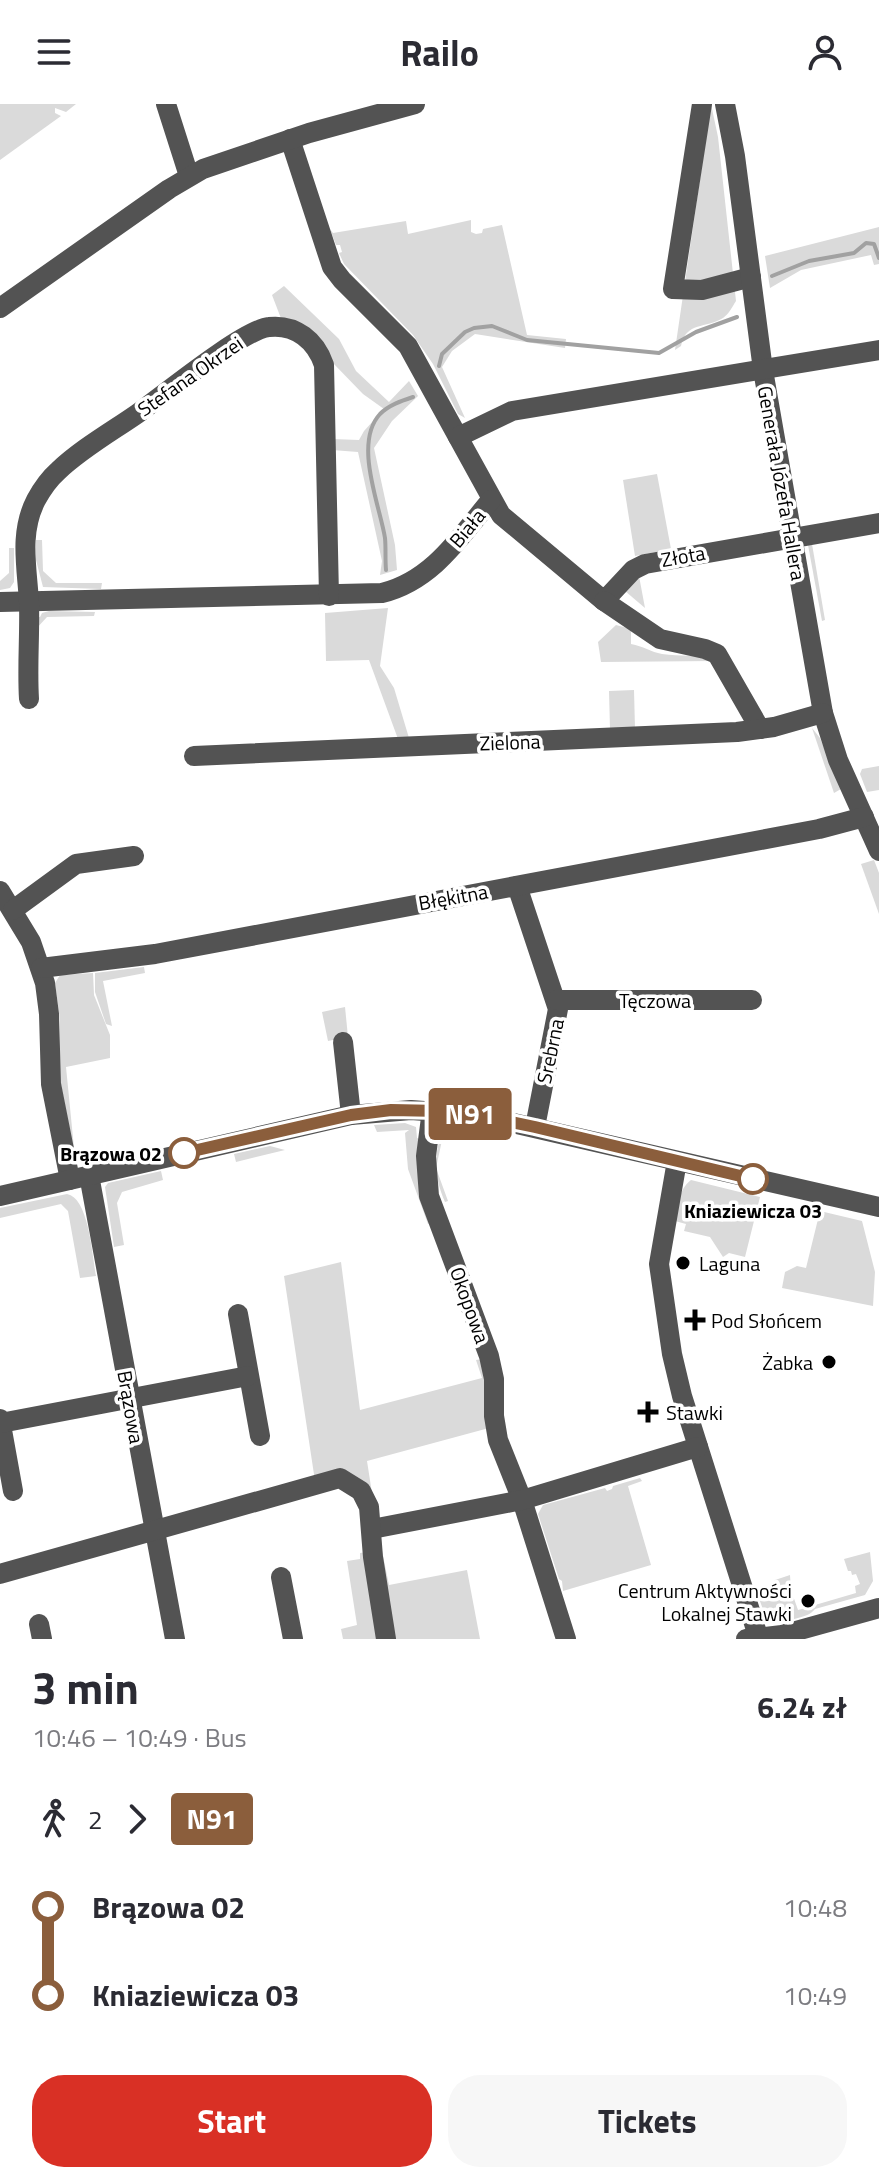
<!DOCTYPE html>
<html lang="en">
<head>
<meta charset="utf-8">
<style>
	:root { --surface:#fff; --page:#f7f7f7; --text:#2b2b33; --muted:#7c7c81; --accent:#d93025 }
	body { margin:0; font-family:"Titillium Web",sans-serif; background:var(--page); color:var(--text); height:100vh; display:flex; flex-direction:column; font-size:30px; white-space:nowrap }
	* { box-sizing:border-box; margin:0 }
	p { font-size:26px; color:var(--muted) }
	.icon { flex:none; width:44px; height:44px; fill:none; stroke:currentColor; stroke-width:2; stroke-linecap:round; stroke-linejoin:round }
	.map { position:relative; height:1535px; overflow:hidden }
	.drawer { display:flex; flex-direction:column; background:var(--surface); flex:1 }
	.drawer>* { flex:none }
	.badge { padding:0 16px; border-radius:6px; font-size:28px; line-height:52px }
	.map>.badge { position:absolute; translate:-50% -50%; box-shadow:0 0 0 4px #fff }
	.legs { display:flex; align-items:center; gap:12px; height:88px; padding:0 32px; font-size:26px }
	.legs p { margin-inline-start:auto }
	.head { display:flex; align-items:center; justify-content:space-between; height:136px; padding:0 32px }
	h1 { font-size:44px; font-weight:700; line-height:60px }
	.cta { display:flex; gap:16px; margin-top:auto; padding:16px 32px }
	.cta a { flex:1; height:92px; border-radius:32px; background:var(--accent); color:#fff; font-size:32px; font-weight:700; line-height:92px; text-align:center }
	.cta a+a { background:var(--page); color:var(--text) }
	ul { padding:0 32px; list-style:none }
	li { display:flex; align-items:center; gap:28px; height:88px; font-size:30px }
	li i { display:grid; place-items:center; width:12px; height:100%; margin:0 10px; background:currentColor }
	li i::after { content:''; width:20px; height:20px; margin:-10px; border:6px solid; border-radius:50%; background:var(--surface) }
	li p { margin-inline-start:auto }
	li:first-child i { background:linear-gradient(#0000 50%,currentColor 0) }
	li:last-child i { background:linear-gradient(currentColor 50%,#0000 0) }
	header { display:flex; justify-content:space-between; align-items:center; height:104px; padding:0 32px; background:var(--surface); font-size:36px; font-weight:700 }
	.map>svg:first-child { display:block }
</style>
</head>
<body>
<header><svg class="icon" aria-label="menu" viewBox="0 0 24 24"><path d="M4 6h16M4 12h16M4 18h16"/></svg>Railo<svg class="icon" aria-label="person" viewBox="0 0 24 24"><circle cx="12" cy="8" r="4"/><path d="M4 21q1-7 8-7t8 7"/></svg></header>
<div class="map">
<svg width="879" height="1535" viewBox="0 0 879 1535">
	<rect width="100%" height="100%" fill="#fff"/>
	<g fill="#dadada">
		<path d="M 0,0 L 76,0 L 66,8 L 55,4 L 55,9 L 61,12 L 0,56 Z"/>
		<path d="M 711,0 L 718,33 L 736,197 C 732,203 729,210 723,214 C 706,225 686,217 681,242 L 675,246 Z"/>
		<path d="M 471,116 L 471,128 L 476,130 L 482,129 L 483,125 L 502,121 L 527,231 L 566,235 L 565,244 L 475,230 L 452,247 L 442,263 L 465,314 L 458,310 L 433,260 L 413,231 L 344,160 L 339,149 L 342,148 L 340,141 L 336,141 L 330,125 L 333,129 L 406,117 L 408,130 Z"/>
		<path d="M 879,123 L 879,160 L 874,161 L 871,151 L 801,166 L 770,184 L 765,152 Z"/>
		<path d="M 284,182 L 339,235 L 356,267 L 389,298 L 409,277 L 418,292 L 392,317 L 374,344 L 395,441 L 397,466 L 380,471 L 382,457 L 358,348 L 332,346 L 332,335 L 359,336 L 364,327 L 384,305 L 363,290 L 332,258 L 282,217 L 272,191 Z"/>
		<path d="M 657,370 L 671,445 L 635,452 L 623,376 Z"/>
		<path d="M 36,436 L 42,436 L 43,467 L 56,479 L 102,479 L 101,485 L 43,483 L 36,456 Z"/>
		<path d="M 812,440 L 825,516 L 822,517 L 808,441 Z"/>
		<path d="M 9,444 L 14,444 L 14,478 L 10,484 L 0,486 L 0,477 L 9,469 Z"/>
		<path d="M 639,472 L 645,504 L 625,487 Z"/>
		<path d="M 388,504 L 380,562 L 394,584 L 409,634 L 398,635 L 369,556 L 326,557 L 325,509 Z"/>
		<path d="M 49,507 L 95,508 L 94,512 L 47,513 L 35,526 L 32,513 L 40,513 L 42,509 Z"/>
		<path d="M 616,521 L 631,525 L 631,540 C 643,542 651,548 662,550 C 680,553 699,549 715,557 L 601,558 L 598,538 Z"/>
		<path d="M 634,586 L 635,625 L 610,625 L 609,587 Z"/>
		<path d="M 812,624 L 820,634 L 841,685 L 834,689 Z"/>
		<path d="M 879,662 L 879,686 L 867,688 L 860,670 L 862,665 Z"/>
		<path d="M 874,756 L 879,769 L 879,810 L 861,760 Z"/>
		<path d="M 144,863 L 145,869 L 103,877 L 112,922 L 106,920 L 95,888 L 95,869 Z"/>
		<path d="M 93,869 L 94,891 L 110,931 L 110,954 L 66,963 L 75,1054 L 60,975 L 60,916 L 55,879 L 60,871 Z"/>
		<path d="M 345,903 L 348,933 L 328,937 L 322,908 Z"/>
		<path d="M 405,1019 L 416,1023 L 417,1034 L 421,1036 L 432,1118 L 428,1120 L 408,1065 L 405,1029 L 409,1026 L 377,1028 L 374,1021 Z"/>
		<path d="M 457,1020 L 511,1031 L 511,1036 C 492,1031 462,1018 444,1027 L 436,1064 L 448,1097 L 445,1098 C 434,1073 433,1051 443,1026 L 446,1022 Z"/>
		<path d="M 270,1042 L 285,1046 L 236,1058 L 234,1050 Z"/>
		<path d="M 161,1067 L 163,1076 L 122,1088 L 117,1099 L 124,1141 L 114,1143 L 105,1083 L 108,1079 Z"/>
		<path d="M 691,1076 L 760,1093 L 745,1153 L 729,1149 L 723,1153 L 710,1133 L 684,1127 L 686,1120 L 675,1117 C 678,1102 678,1086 691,1076 Z"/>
		<path d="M 67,1090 C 89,1094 92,1151 96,1172 L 80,1174 L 68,1107 L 61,1100 L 0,1114 L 0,1104 Z"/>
		<path d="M 820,1107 L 862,1117 L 875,1168 L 873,1202 L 782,1184 L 785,1168 L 797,1162 L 806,1164 Z"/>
		<path d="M 341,1158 L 360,1306 L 482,1274 L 476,1256 L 482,1255 L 489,1324 L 367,1357 L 374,1402 L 357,1374 L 315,1377 L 284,1172 Z"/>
		<path d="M 640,1374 L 642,1377 L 628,1382 L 651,1461 L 563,1487 L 562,1477 L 559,1475 L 538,1410 L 543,1401 L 605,1384 L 607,1387 L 612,1385 L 613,1382 Z"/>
		<path d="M 381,1442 L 389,1481 L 467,1466 L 480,1535 L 389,1535 Z"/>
		<path d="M 367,1448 L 384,1535 L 343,1535 L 341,1525 L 357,1521 L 347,1457 L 360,1455 L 360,1449 Z"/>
		<path d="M 870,1448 L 873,1477 L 865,1491 L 815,1505 C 810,1511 805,1512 798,1514 C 767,1523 766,1515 757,1488 L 772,1480 L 775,1476 L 790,1471 L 791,1486 L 798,1506 L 856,1489 L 855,1482 L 860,1480 L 856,1470 L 852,1471 L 851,1467 L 848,1467 L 844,1455 Z"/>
	</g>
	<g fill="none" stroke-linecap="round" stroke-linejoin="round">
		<g stroke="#a1a1a1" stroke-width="4">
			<path d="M 772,172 L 809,157 L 854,149 L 866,139 L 874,140 L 879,154"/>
			<path d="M 439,262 L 442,250 L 465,228 L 474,224 L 492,222 L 527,236 L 659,249 L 696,228 L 737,213"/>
			<path d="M 386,466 C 385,455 386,444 385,434 C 380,402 353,339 380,310 C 389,301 401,297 413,293"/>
		</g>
		<g stroke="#535353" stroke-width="20">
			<path d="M 166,0 L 189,72"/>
			<path d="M 702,0 L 673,185 L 702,186 L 751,173"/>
			<path d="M 725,0 L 735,52 L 763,266 L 823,609 L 838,656 L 879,747"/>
			<path d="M 290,35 L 332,163 L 342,176 L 408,242 L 458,333"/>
			<path d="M 0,204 L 169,85 L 203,65 L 309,29 L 415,0"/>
			<path d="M 879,246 L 512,307 L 458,333 L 501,411 L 604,497 L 633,466 L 645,460 L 879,419"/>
			<path d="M 604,497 L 660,535 L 705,545 L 717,550 L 760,625"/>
			<path d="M 0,498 L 382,489 C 432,477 460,433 491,396"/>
			<path d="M 29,595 C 27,563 30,530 29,498 C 27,463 19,429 36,396 C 42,385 49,375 58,367 C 81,345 111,328 137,310 C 162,292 244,225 269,223 C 296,220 316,237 324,261 L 329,492"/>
			<path d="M 194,652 L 737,628 L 774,623 L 823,609"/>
			<path d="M 517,782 L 558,905 L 535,1023"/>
			<path d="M 0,787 L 31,838 L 45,879 L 49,910 L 51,980 L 70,1076"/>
			<path d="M 13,806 L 76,760 L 134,752"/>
			<path d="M 41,864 L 155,850 L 819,725 L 864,713"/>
			<path d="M 557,896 L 752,896"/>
			<path d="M 343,938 L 351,1011"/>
			<path d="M 432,1006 L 426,1052 L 429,1092 L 489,1252 L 494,1275 L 494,1312 L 498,1336 L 522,1396 L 566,1535"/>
			<path d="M 677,1057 L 659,1160 L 672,1250 L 682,1292 L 758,1532"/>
			<path d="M 89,1071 L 175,1535"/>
			<path d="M 0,1092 L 351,1011 L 411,1006 L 478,1011 L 879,1103"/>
			<path d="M 238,1210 L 260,1332"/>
			<path d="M 0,1315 L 13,1387"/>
			<path d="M 1,1319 L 248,1272"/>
			<path d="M 372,1425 L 522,1396 L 698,1343"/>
			<path d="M 0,1470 L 340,1374 L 361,1387 L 369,1403 L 373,1453 L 386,1535"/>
			<path d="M 281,1473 L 293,1535"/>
			<path d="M 39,1520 L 42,1535"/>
			<path d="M 746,1535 L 782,1531 L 879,1504"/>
		</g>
	</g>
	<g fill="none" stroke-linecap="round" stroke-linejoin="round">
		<g stroke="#fff" stroke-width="18">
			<path id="line-1" d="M 184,1049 L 351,1011 L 391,1006 L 441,1007 L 478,1011 L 535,1023 L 753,1075"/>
		</g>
		<use href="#line-1" stroke="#8b5e3c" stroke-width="12"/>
	</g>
	<g fill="#fff" stroke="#8b5e3c" stroke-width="4">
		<circle cx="184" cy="1049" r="14"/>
		<circle cx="753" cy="1075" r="14"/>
	</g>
	<g fill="#000" stroke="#fff" stroke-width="3">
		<circle cx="683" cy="1159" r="8"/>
		<path d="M691 1204h8v8h8v8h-8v8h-8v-8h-8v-8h8z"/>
		<circle cx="829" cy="1258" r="8"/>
		<path d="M644 1296h8v8h8v8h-8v8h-8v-8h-8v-8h8z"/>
		<circle cx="808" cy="1497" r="8"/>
	</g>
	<g text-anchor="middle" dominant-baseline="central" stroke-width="7" stroke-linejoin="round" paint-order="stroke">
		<g font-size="20" fill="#000" stroke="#fff">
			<text transform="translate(190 272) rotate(-35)">Stefana Okrzei</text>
			<text transform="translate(782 379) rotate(80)">Generała Józefa Hallera</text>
			<text transform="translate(467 424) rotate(-50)">Biała</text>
			<text transform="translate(683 452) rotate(-10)">Złota</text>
			<text transform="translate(510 638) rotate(-2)">Zielona</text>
			<text transform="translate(453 793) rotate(-10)">Błękitna</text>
			<text x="655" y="896">Tęczowa</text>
			<text transform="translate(550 947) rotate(-78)">Srebrna</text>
			<text transform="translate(470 1201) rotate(70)">Okopowa</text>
			<text transform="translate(131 1303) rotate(80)">Brązowa</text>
		</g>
		<g font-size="20" font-weight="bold" fill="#000" stroke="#fff" text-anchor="end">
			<text x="162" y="1049">Brązowa 02</text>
			<text x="753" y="1106" text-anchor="middle">Kniaziewicza 03</text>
		</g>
		<g font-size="20" fill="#000" stroke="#fff" text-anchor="start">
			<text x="699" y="1159">Laguna</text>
			<text x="711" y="1216">Pod Słońcem</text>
			<text x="813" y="1258" text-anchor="end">Żabka</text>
			<text x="666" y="1308">Stawki</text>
			<text x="792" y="1486" text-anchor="end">Centrum Aktywności<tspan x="792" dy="23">Lokalnej Stawki</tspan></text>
		</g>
	</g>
</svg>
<b class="badge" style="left:470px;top:1010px;background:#8b5e3c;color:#fff">N91</b>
</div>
<section class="drawer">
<div class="head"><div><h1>3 min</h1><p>10:46 – 10:49 · Bus</p></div><b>6.24 zł</b></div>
<div class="legs"><svg class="icon" aria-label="walk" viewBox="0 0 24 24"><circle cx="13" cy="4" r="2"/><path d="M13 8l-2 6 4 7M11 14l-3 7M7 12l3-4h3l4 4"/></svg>2<svg class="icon" aria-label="forward" viewBox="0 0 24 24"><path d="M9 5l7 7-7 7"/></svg><b class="badge" style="background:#8b5e3c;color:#fff">N91</b></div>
<ul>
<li><i style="color:#8b5e3c"></i><b>Brązowa 02</b><p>10:48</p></li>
<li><i style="color:#8b5e3c"></i><b>Kniaziewicza 03</b><p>10:49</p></li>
</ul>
<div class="cta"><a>Start</a><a>Tickets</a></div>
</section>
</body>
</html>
